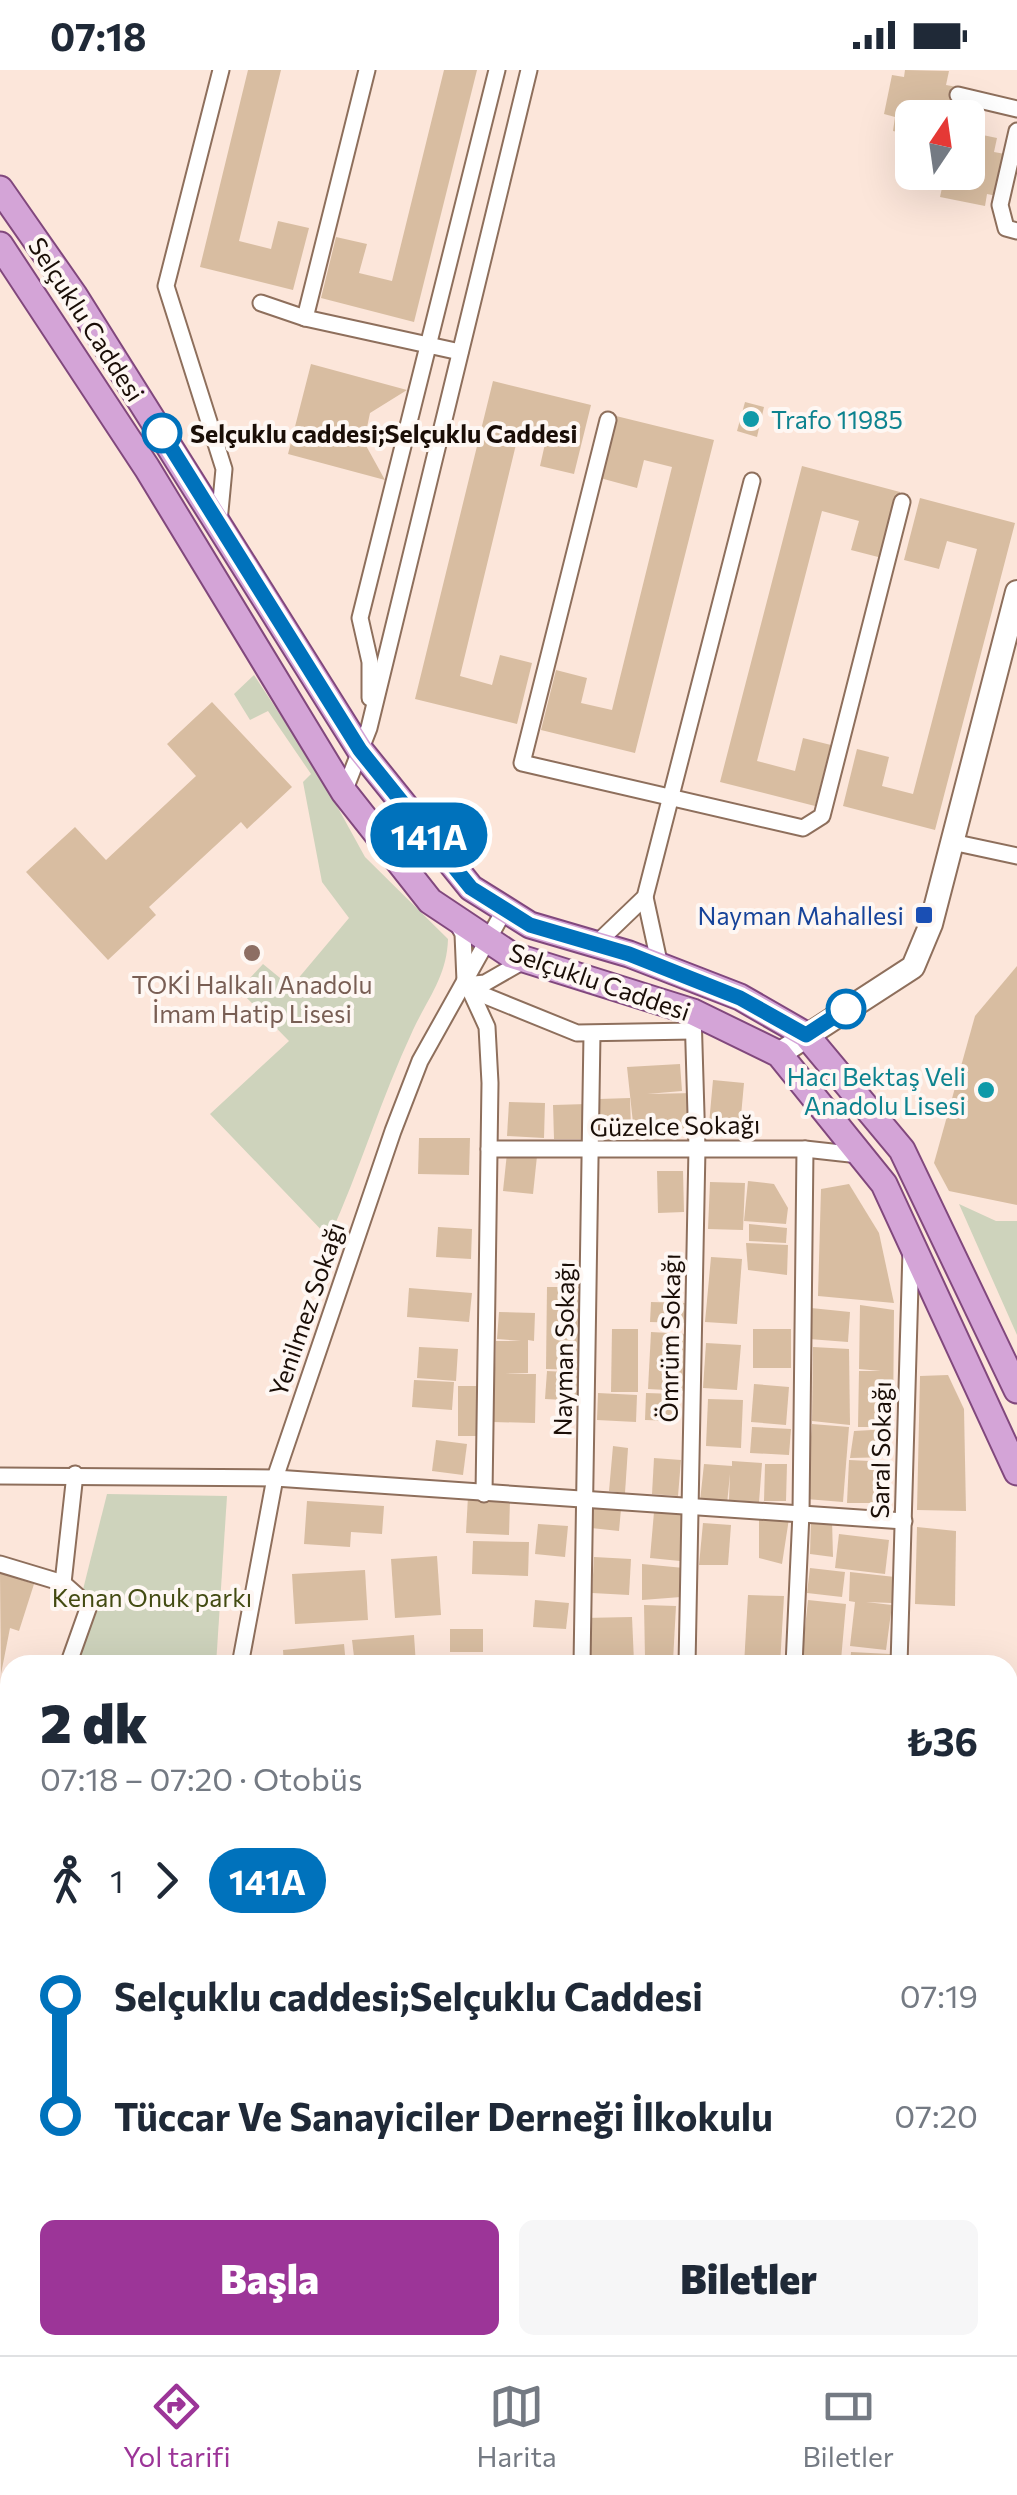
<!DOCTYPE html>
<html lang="tr">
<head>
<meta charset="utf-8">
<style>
	:root { --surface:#fff; --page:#f6f6f7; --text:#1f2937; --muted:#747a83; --line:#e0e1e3; --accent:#9c3598 }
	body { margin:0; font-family:Commissioner,sans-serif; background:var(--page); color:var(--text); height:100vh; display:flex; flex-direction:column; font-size:38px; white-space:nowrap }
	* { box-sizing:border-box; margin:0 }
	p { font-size:32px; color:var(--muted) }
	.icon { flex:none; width:55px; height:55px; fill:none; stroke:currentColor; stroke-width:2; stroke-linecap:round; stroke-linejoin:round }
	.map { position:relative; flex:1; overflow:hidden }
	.drawer { position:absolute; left:0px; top:1585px; width:1018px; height:700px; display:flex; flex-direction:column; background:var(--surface); border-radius:30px 30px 0 0; box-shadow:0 10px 40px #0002 }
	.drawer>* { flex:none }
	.badge { padding:0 20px; border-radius:32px; font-size:35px; line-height:65px }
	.needle { width:65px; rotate:13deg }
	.buttons { position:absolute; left:895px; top:30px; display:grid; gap:20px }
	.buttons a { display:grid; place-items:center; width:90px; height:90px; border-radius:15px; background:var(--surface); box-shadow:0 10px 40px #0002; font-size:50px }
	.map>.badge { position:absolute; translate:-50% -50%; box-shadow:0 0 0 5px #fff }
	.legs { display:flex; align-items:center; gap:15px; height:110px; padding:0 40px; font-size:32px }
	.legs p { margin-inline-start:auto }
	.summary { display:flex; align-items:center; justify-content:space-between; height:170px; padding:0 40px }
	h1 { font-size:55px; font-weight:800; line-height:75px }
	.button { display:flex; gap:20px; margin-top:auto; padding:20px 40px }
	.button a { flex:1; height:115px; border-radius:15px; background:var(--accent); color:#fff; font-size:40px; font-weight:800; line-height:115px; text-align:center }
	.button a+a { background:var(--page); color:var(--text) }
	ul { padding:0 40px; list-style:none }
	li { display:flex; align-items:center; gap:35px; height:120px; font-size:38px }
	li i { display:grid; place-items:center; width:15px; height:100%; margin:0 12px; background:currentColor }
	li i::after { content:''; width:25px; height:25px; margin:-12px; border:8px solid; border-radius:50%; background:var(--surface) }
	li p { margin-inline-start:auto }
	li:first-child i { background:linear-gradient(#0000 50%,currentColor 0) }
	li:last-child i { background:linear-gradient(currentColor 50%,#0000 0) }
	.status { display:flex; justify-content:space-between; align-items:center; height:70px; padding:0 50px; background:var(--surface); direction:ltr }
	.status svg { height:28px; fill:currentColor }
	.menu { display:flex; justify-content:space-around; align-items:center; height:140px; border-top:2px solid var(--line); background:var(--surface); font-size:28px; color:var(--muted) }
	.menu a { display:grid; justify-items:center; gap:5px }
	.menu .current { color:var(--accent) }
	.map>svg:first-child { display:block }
</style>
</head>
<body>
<div class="status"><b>07:18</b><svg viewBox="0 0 49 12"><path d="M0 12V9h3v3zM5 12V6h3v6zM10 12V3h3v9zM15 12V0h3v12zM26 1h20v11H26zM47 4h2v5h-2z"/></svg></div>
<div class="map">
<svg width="1017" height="2285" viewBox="0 0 1017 2285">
	<rect width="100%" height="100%" fill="#fce6da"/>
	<g fill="#ced3bc">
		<path d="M 254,605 L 321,707 L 365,787 L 448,869 C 447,906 428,928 413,960 C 381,1028 360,1100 329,1168 L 210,1044 L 289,971 L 239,920 L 263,894 L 291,917 L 349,848 L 322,812 L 303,712 L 311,704 L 268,641 L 250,650 L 234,624 Z"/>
		<path d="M 959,1134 L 996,1151 L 1017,1151 L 1017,1265 Z"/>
		<path d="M 107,1424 L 227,1426 L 216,1595 L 64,1595 Z"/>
		<path d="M 0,1853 L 10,1853 L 10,2073 L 0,2072 Z"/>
	</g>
	<g fill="#d8bda1">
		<path d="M 248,0 L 281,0 L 239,171 L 271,179 L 278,151 L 309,158 L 293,220 L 200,197 Z"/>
		<path d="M 444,0 L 477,0 L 414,252 L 321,228 L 336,167 L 367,174 L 359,203 L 392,211 Z"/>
		<path d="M 905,0 L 949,1 L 946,15 L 957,17 L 951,48 L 912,48 L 912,65 L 893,61 L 895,47 L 884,44 L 892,5 L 904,7 Z"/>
		<path d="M 968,62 L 997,68 L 994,82 L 1005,84 L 997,126 L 987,124 L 985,136 L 940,127 L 943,113 L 932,111 L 934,102 L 968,102 Z"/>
		<path d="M 311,294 L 407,320 L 370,343 L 364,372 L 385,410 L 288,384 Z"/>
		<path d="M 493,311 L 591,335 L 574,404 L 540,396 L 547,365 L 520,358 L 460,606 L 492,615 L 500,585 L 532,593 L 517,654 L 415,629 Z"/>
		<path d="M 745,332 L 764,337 L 757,367 L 737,361 Z"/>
		<path d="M 616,346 L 714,370 L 635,683 L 541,660 L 556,600 L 587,608 L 581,633 L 612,640 L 672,397 L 644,390 L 637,418 L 600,408 Z"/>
		<path d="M 802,396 L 900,422 L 882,488 L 851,480 L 859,451 L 822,441 L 757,691 L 795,701 L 803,668 L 831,675 L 815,736 L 720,712 Z"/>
		<path d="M 920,428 L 1015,453 L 935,760 L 843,736 L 857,679 L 889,687 L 882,716 L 913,724 L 977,479 L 947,471 L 939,499 L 904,490 Z"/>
		<path d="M 212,632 L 292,717 L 247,759 L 241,752 L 149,837 L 156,845 L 108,890 L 26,802 L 75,757 L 106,790 L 196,706 L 167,674 Z"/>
		<path d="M 1017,896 L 1017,1135 L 949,1121 L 934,1093 L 975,946 Z"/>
		<path d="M 680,994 L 682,1021 L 647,1024 L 694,1023 L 696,1063 L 662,1064 L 662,1052 L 633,1053 L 627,997 Z"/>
		<path d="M 713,1010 L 744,1013 L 739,1068 L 708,1065 Z"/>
		<path d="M 630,1028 L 631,1060 L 599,1061 L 599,1029 Z"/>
		<path d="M 509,1032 L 545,1033 L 544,1068 L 507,1066 Z"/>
		<path d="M 587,1034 L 588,1069 L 554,1069 L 553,1035 Z"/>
		<path d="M 419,1068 L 470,1068 L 469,1105 L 418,1104 Z"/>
		<path d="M 507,1083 L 537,1086 L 533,1124 L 503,1121 Z"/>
		<path d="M 657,1101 L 683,1101 L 684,1142 L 658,1143 Z"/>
		<path d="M 748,1111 L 774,1114 L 788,1138 L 786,1154 L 744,1151 Z"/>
		<path d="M 710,1112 L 745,1113 L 743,1160 L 708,1159 Z"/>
		<path d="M 849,1114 L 879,1163 L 894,1233 L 818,1226 L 821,1119 Z"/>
		<path d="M 749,1154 L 787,1158 L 786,1173 L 749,1171 Z"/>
		<path d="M 438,1157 L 472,1159 L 471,1189 L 436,1187 Z"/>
		<path d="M 746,1173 L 788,1175 L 787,1205 L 748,1200 Z"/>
		<path d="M 711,1187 L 742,1189 L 737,1254 L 705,1252 Z"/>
		<path d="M 547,1217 L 584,1217 L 583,1300 L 546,1299 Z"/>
		<path d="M 409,1218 L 472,1223 L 469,1252 L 407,1247 Z"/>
		<path d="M 651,1232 L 686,1233 L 685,1253 L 650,1252 Z"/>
		<path d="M 860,1235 L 894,1240 L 893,1357 L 858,1357 L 859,1301 L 881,1301 L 859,1299 Z"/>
		<path d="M 811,1238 L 850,1242 L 848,1272 L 809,1269 Z"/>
		<path d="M 499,1242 L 535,1243 L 534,1271 L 528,1270 L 528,1303 L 505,1304 L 536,1304 L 535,1353 L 493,1352 L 496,1271 L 521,1271 L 497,1269 Z"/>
		<path d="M 612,1259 L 638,1259 L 638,1322 L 611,1322 Z"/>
		<rect x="753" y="1259" width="38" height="39"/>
		<path d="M 651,1262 L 687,1264 L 684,1321 L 648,1319 Z"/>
		<path d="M 706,1273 L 741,1275 L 737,1320 L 703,1318 Z"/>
		<path d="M 419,1277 L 458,1279 L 456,1311 L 417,1308 Z"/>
		<path d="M 813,1277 L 849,1279 L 850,1355 L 812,1351 Z"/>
		<path d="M 547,1301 L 585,1303 L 583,1331 L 545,1329 Z"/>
		<path d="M 948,1305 L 964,1339 L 966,1441 L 917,1440 L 920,1306 Z"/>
		<path d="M 414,1310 L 454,1312 L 452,1340 L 412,1337 Z"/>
		<path d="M 754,1314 L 789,1317 L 786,1355 L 751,1352 Z"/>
		<rect x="458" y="1316" width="19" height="50"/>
		<path d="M 598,1323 L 637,1325 L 636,1352 L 597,1350 Z"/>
		<path d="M 646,1323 L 677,1324 L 676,1351 L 645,1350 Z"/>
		<path d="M 708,1329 L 743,1330 L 741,1378 L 706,1376 Z"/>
		<path d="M 812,1354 L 849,1357 L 843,1432 L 806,1429 Z"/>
		<path d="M 752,1357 L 791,1359 L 789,1385 L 750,1383 Z"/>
		<path d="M 890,1359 L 892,1387 L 850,1388 L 854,1361 Z"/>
		<path d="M 436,1370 L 467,1374 L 463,1405 L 432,1401 Z"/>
		<path d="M 613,1376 L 628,1378 L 625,1423 L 609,1421 Z"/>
		<path d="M 654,1388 L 681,1390 L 678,1426 L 652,1424 Z"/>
		<path d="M 849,1390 L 890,1392 L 890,1433 L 847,1433 Z"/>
		<path d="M 732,1391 L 762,1393 L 759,1432 L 729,1430 L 730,1404 L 727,1434 L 700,1431 L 704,1394 L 732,1396 Z"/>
		<path d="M 765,1394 L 787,1394 L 786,1431 L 764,1431 Z"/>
		<path d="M 468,1426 L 510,1429 L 509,1465 L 466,1463 Z"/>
		<path d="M 307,1431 L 384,1436 L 382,1464 L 351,1462 L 350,1477 L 304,1474 Z"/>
		<path d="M 594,1436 L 621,1439 L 619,1461 L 591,1458 Z"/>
		<path d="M 654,1442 L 684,1445 L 680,1491 L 650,1488 Z"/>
		<path d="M 759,1442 L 790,1442 L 782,1494 L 759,1488 Z"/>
		<path d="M 811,1449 L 832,1449 L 833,1487 L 810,1484 Z"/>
		<path d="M 703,1453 L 731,1455 L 728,1495 L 699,1495 Z"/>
		<path d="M 538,1454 L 568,1456 L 565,1487 L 535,1484 Z"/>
		<path d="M 917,1457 L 956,1461 L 955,1536 L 915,1534 Z"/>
		<path d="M 839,1464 L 889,1470 L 885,1504 L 835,1498 Z"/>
		<path d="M 473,1471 L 529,1472 L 528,1506 L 472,1504 Z"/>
		<path d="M 437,1486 L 441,1545 L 395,1548 L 391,1489 Z"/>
		<path d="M 594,1487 L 631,1489 L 629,1525 L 592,1523 Z"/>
		<path d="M 642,1494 L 684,1498 L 681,1527 L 642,1530 Z"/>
		<path d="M 810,1498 L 845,1502 L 842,1527 L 807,1523 Z"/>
		<path d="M 365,1500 L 368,1550 L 295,1554 L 292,1504 Z"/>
		<path d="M 850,1502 L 895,1507 L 892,1533 L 866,1532 L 892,1535 L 886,1580 L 850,1576 L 855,1532 L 849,1531 Z"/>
		<path d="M 0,1503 L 34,1514 L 19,1561 L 10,1558 L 1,1604 Z"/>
		<path d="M 748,1525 L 784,1526 L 780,1595 L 744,1595 Z"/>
		<path d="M 535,1530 L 569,1533 L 566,1559 L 533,1557 Z"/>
		<path d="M 808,1530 L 846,1534 L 841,1590 L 802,1586 Z"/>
		<path d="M 644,1535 L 676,1536 L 673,1591 L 645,1588 Z"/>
		<path d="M 632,1547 L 634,1592 L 583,1589 L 583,1548 Z"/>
		<rect x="450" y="1559" width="33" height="23"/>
		<path d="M 414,1565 L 416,1595 L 355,1595 L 352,1570 Z"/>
		<path d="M 344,1574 L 346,1595 L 284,1595 L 283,1580 Z"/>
		<path d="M 851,1582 L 890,1584 L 889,1595 L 850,1595 Z"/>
		<path d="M 10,1610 L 10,1662 L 0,1658 L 0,1639 Z"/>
		<path d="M 0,1661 L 10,1665 L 10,1693 L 0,1690 Z"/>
		<path d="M 0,1712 L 10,1716 L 10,1739 L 0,1765 Z"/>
		<path d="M 1017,1863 L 1017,1994 L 1008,1995 L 1008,1864 Z"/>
		<path d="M 7,1963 L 10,1964 L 8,2042 L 0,2040 L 0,1968 Z"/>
		<path d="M 0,2128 L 10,2130 L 10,2196 L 0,2193 Z"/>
		<path d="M 1008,2197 L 1017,2199 L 1017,2285 L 976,2285 L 978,2275 L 1008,2275 Z"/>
		<path d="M 100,2275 L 145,2275 L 143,2285 Z"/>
		<path d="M 559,2275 L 582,2275 L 566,2284 Z"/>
		<path d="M 678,2275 L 763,2275 L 752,2285 L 677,2285 Z"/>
		<path d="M 852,2275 L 928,2275 L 921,2285 L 855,2285 L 848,2280 Z"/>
	</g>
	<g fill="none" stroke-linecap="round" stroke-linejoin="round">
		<g stroke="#8e6f5c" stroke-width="19">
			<g id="street">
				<path d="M 958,25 L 1017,39"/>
				<path d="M 1017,61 L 1000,135 L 1006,158 L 1017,161"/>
				<path d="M 261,233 L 305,248 L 460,282"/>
				<path d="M 305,248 L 367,0"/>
				<path d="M 608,350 L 522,693 L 803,758 L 822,746 L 902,432"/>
				<path d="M 219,452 L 224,399 L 166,216 L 221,0"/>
				<path d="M 370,628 L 370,592 L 360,548 L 497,0"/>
				<path d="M 344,722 L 369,658 L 529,0"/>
				<path d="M 952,772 L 1017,786"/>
				<path d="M 645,827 L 660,896"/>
				<path d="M 456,851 L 463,864 L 465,911"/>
				<path d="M 596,874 L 645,827 L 752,411"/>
				<path d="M 465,915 L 485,913 L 527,889"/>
				<path d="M 470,920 L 487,957 L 490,1013 L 484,1424"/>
				<path d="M 471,920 L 577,963 L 693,961"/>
				<path d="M 489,1079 L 805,1079 L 859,1085"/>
				<path d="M 0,1406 L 275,1408 L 904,1451"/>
				<path d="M 0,1494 L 63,1513 L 89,1536 L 68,1595"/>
				<path d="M 63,1513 L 75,1404"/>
				<path d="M 240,1595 L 275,1408 L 393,1061 L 420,991 L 505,839"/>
				<path d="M 582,1595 L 592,964"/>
				<path d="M 687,1595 L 697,1078 L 693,942"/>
				<path d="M 794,1595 L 801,1443 L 805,1079"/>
				<path d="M 899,1595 L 911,1180"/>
				<path d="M 1008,1763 L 1017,1759"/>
				<path d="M 0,1788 L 10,1760"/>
				<path d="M 0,1853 L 10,1853"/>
				<path d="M 1008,2184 L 1017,2186"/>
				<path d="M 457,2285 L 463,2275"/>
				<path d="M 931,2285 L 933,2275"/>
			</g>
		</g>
		<g stroke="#8e6f5c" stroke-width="26">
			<g id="secondary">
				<path d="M 779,984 L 913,897 L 931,854 L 1017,522"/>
				<path d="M 1008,2122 L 1017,2118"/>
			</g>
		</g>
		<g stroke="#81487d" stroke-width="29">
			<g id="primary">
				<path d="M 0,119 L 74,225 L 360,680 L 471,818 L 530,855 L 629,884 L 740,927 L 806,965 L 902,1080 L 1017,1320"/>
				<path d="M 0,175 L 147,398 L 344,722 L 430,831 L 511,885 L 693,942 L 779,984 L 884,1114 L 1017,1402"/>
				<path d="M 1008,2044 L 1017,2034"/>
				<path d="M 1008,2079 L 1017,2070"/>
				<path d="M 647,2275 L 655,2285"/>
				<path d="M 161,2285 L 171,2275"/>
				<path d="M 771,2285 L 783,2275"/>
			</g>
		</g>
		<use href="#street" stroke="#fff" stroke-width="15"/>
		<use href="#secondary" stroke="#fff" stroke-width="22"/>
		<use href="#primary" stroke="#d4a4d7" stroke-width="25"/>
	</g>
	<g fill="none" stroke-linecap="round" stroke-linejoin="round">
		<g stroke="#fff" stroke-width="22">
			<path id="line-1" d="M 162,363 L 360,680 L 471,818 L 530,855 L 629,884 L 740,928 L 806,965 L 846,939"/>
		</g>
		<use href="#line-1" stroke="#0072bc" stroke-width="15"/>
	</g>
	<g fill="#0f9aa8" stroke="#fef7f3" stroke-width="4">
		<circle cx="751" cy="349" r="10"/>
		<circle cx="986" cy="1020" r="10"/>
	</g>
	<g fill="#fff" stroke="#0072bc" stroke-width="5">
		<circle cx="162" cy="363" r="18"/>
		<circle cx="846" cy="939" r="18"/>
	</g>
	<rect fill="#1a4fb4" stroke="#fef7f3" stroke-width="4" x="914" y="835" width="20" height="20" rx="5"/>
	<circle fill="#8d6e63" stroke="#fef7f3" stroke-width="4" cx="252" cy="883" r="10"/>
	<g text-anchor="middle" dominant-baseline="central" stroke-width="8" stroke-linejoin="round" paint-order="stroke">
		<g font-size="25" fill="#1a0e07" stroke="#fef7f3">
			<text transform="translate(87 249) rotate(57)">Selçuklu Caddesi</text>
			<text transform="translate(600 911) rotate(19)">Selçuklu Caddesi</text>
			<text transform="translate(675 1055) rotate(-1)">Güzelce Sokağı</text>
			<text transform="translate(306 1239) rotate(-71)">Yenilmez Sokağı</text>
			<text transform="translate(669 1268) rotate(-89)">Ömrüm Sokağı</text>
			<text transform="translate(563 1279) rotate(-89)">Nayman Sokağı</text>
			<text transform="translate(880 1380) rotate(-89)">Saral Sokağı</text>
		</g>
		<g font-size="25" fill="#0d838f" stroke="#fef7f3" text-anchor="start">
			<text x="771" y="349">Trafo 11985</text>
			<text x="966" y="1006" text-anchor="end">Hacı Bektaş Veli<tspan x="966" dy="29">Anadolu Lisesi</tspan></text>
		</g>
		<g font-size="25" font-weight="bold" fill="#1a0e07" stroke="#fef7f3" text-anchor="start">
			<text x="190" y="363">Selçuklu caddesi;Selçuklu Caddesi</text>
		</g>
		<g font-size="25" fill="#164399" stroke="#fef7f3" text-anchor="end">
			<text x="904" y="845">Nayman Mahallesi</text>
		</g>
		<g font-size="25" fill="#785e54" stroke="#fef7f3">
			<text x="252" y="914">TOKİ Halkalı Anadolu<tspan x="252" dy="29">İmam Hatip Lisesi</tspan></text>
		</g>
		<g font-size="25" fill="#434b12" stroke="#fef7f3">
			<text x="152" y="1527">Kenan Onuk parkı</text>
		</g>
	</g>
</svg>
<div class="buttons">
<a><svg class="needle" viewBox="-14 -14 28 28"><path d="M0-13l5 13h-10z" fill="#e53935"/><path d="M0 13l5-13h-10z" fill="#747a83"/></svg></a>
</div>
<b class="badge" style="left:429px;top:765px;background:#0072bc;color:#fff">141A</b>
<section class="drawer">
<div class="summary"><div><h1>2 dk</h1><p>07:18 – 07:20 · Otobüs</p></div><b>₺36</b></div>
<div class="legs"><svg class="icon" aria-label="walk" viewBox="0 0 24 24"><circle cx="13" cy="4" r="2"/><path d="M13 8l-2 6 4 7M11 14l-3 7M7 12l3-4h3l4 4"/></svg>1<svg class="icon" aria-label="forward" viewBox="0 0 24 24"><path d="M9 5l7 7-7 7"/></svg><b class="badge" style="background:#0072bc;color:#fff">141A</b></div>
<ul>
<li><i style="color:#0072bc"></i><b>Selçuklu caddesi;Selçuklu Caddesi</b><p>07:19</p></li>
<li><i style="color:#0072bc"></i><b>Tüccar Ve Sanayiciler Derneği İlkokulu</b><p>07:20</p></li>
</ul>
<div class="button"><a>Başla</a><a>Biletler</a></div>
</section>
</div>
<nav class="menu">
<a class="current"><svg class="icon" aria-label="directions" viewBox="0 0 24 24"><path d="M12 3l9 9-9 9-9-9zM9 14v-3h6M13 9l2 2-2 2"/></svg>Yol tarifi</a>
<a><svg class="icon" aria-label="map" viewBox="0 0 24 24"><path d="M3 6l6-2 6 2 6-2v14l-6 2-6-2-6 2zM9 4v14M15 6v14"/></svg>Harita</a>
<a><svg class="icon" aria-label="tickets" viewBox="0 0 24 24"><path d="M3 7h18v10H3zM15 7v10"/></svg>Biletler</a>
</nav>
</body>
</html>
